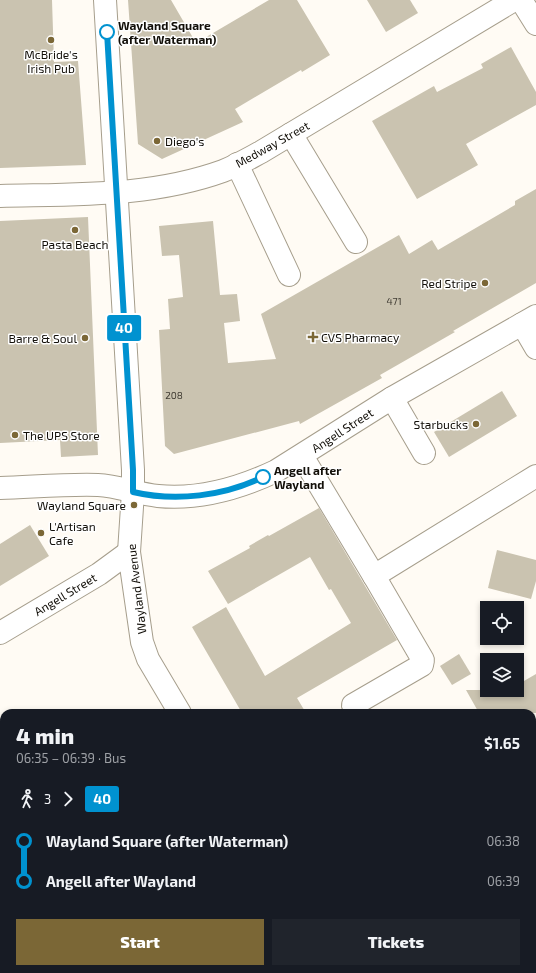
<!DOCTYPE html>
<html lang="en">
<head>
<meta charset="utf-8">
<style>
	:root { --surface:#171b24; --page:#20242c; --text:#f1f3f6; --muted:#9ea1a6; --accent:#7b6736 }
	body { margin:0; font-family:"Exo 2",sans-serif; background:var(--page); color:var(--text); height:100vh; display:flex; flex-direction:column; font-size:15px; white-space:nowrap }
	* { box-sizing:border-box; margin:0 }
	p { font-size:13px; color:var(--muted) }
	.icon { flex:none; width:22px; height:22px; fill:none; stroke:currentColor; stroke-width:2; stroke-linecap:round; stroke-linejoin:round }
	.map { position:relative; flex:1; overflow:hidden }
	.drawer { position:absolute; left:0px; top:709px; width:536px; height:264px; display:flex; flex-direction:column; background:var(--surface); border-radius:12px 12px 0 0; box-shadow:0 2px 6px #0003 }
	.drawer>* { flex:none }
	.badge { padding:0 8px; border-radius:3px; font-size:14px; line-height:26px }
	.buttons { position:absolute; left:480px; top:601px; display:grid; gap:8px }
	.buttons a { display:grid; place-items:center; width:44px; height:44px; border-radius:0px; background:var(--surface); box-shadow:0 2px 6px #0003; font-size:20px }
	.map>.badge { position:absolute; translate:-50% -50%; box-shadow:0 0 0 2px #fff }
	.legs { display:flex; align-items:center; gap:6px; height:44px; padding:0 16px; font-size:13px }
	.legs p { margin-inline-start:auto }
	.overview { display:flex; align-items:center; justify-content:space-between; height:68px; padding:0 16px }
	h1 { font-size:22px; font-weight:800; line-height:30px }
	.action { display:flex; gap:8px; margin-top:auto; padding:8px 16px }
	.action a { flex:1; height:46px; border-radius:0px; background:var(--accent); color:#fff; font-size:16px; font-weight:800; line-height:46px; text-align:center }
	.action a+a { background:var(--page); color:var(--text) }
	ul { padding:0 16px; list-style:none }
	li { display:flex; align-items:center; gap:14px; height:40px; font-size:15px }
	li i { display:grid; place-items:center; width:6px; height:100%; margin:0 5px; background:currentColor }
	li i::after { content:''; width:10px; height:10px; margin:-5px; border:3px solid; border-radius:50%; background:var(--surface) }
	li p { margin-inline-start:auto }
	li:first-child i { background:linear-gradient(#0000 50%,currentColor 0) }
	li:last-child i { background:linear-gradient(currentColor 50%,#0000 0) }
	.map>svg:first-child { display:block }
</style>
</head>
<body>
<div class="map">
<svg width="536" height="973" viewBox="0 0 536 973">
	<rect width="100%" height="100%" fill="#fffbf4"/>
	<g fill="#cac3b0">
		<path d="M 0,0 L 52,0 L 54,62 L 78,61 L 86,165 L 0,168 Z"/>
		<path d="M 128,0 L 171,0 L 196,43 L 269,0 L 297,0 L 330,55 L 302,72 L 301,70 L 235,109 L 243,122 L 162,159 L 138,144 Z"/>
		<path d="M 367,0 L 410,0 L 418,13 L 386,32 Z"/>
		<path d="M 511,47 L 536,92 L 536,105 L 466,144 L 478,165 L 417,199 L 372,121 L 434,86 L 437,92 L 483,68 L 481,64 Z"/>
		<path d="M 536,189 L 536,283 L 453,331 L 455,332 L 380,375 L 382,378 L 300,424 L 299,421 L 174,454 L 165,446 L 159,330 L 170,329 L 168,299 L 183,297 L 179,255 L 162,256 L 159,226 L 213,221 L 220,295 L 237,294 L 240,321 L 224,323 L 228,363 L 276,359 L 261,314 L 399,235 L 409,254 L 432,240 L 438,250 L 515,205 L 515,201 Z"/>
		<path d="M 88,217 L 98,455 L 61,457 L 60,440 L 0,443 L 0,221 Z"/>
		<path d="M 502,391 L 517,416 L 449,457 L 434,432 Z"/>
		<path d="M 319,508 L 397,640 L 297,698 L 306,713 L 242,713 L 192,627 L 226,607 L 265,676 L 351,623 L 331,589 L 329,590 L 310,557 L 228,604 L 208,571 L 250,548 L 249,546 L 261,539 L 268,535 L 269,536 Z"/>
		<path d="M 30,525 L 49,556 L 0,586 L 0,544 Z"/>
		<path d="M 497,550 L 536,560 L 536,581 L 531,599 L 488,588 Z"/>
		<path d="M 459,654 L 471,674 L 452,685 L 440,666 Z"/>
		<path d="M 536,674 L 536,713 L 479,713 L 466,690 L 517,690 L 517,685 Z"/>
	</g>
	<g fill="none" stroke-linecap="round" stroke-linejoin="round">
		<g stroke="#a69e8c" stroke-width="24">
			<g id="minor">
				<path d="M 105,0 L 133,470 L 133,492 L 129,552 L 142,642 L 148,659 L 180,713"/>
				<path d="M 521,0 L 536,24"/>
				<path d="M 291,134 L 356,242"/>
				<path d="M 237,164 L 289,275"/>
				<path d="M 0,196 C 75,194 151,197 223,171 C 236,166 248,159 261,152 L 514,0"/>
				<path d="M 522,324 L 536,348"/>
				<path d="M 392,398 L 424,453"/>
				<path d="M 302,456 L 374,576 L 536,476"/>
				<path d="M 0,633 L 99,574 L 129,552"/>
				<path d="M 353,705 L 422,665 L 423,660 L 374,576"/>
				<path d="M 532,773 L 536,770"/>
				<path d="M 0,892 L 4,889"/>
				<path d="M 330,969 L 332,973"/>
			</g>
		</g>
		<g stroke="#a69e8c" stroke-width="24">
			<path id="major" d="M 0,488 C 33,487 65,484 98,485 C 118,486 138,494 158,496 C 199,500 240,488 276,471 L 392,398 L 536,316"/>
		</g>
		<use href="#minor" stroke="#fff" stroke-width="22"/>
		<use href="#major" stroke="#fff" stroke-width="22"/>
	</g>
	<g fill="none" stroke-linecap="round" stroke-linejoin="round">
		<g stroke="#fff" stroke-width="9">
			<path id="line-1" d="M 107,32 L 133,470 L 133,492 C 176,502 224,496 263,477"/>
		</g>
		<use href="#line-1" stroke="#0092d0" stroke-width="6"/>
	</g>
	<g fill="#fff" stroke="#0092d0" stroke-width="2">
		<circle cx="107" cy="32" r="7"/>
		<circle cx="263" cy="477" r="7"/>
	</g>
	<g fill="#7b6736" stroke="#fff" stroke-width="1.5">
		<circle cx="51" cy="40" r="4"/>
		<circle cx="157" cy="141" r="4"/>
		<circle cx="75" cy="230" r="4"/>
		<circle cx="485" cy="283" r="4"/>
		<path d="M311 331h4v4h4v4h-4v4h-4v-4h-4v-4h4z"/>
		<circle cx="85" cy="338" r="4"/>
		<circle cx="476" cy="424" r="4"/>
		<circle cx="15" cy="435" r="4"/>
		<circle cx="134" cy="505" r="4"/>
		<circle cx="41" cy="533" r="4"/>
	</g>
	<g text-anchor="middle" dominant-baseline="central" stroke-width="3" stroke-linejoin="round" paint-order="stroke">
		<g font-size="10" fill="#403c33">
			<text x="394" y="301">471</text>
			<text x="174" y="395">208</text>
		</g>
		<g font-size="12" font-weight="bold" fill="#120f09" stroke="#fff" text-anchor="start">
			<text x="118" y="25">Wayland Square<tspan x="118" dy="14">(after Waterman)</tspan></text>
			<text x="274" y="470">Angell after<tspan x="274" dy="14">Wayland</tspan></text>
		</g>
		<g font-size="12" fill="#120f09" stroke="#fff" text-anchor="start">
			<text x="51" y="54" text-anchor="middle">McBride's<tspan x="51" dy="14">Irish Pub</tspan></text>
			<text x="165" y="141">Diego's</text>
			<text x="75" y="244" text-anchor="middle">Pasta Beach</text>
			<text x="477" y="283" text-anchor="end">Red Stripe</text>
			<text x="321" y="337">CVS Pharmacy</text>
			<text x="77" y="338" text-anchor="end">Barre &amp; Soul</text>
			<text x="468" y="424" text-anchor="end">Starbucks</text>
			<text x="23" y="435">The UPS Store</text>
			<text x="126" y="505" text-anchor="end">Wayland Square</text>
			<text x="49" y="526">L'Artisan<tspan x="49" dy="14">Cafe</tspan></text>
		</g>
		<g font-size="12" fill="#120f09" stroke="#fff">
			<text transform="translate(272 144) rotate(-29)">Medway Street</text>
			<text transform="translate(342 430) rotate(-33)">Angell Street</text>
			<text transform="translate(136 589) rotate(-97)">Wayland Avenue</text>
			<text transform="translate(65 594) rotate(-31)">Angell Street</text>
		</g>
	</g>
</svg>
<div class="buttons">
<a><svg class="icon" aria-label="locate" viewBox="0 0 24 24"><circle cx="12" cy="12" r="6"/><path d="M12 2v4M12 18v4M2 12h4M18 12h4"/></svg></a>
<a><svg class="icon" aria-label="layers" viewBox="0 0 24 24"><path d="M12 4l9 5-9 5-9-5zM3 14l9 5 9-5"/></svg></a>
</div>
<b class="badge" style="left:124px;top:328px;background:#0092d0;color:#fff">40</b>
<section class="drawer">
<div class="overview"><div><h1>4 min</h1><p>06:35 – 06:39 · Bus</p></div><b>$1.65</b></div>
<div class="legs"><svg class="icon" aria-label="walk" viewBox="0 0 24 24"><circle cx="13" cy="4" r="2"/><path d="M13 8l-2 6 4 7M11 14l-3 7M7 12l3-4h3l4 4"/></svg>3<svg class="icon" aria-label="forward" viewBox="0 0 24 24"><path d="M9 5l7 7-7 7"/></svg><b class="badge" style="background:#0092d0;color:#fff">40</b></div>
<ul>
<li><i style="color:#0092d0"></i><b>Wayland Square (after Waterman)</b><p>06:38</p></li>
<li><i style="color:#0092d0"></i><b>Angell after Wayland</b><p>06:39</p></li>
</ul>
<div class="action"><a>Start</a><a>Tickets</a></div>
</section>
</div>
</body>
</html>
